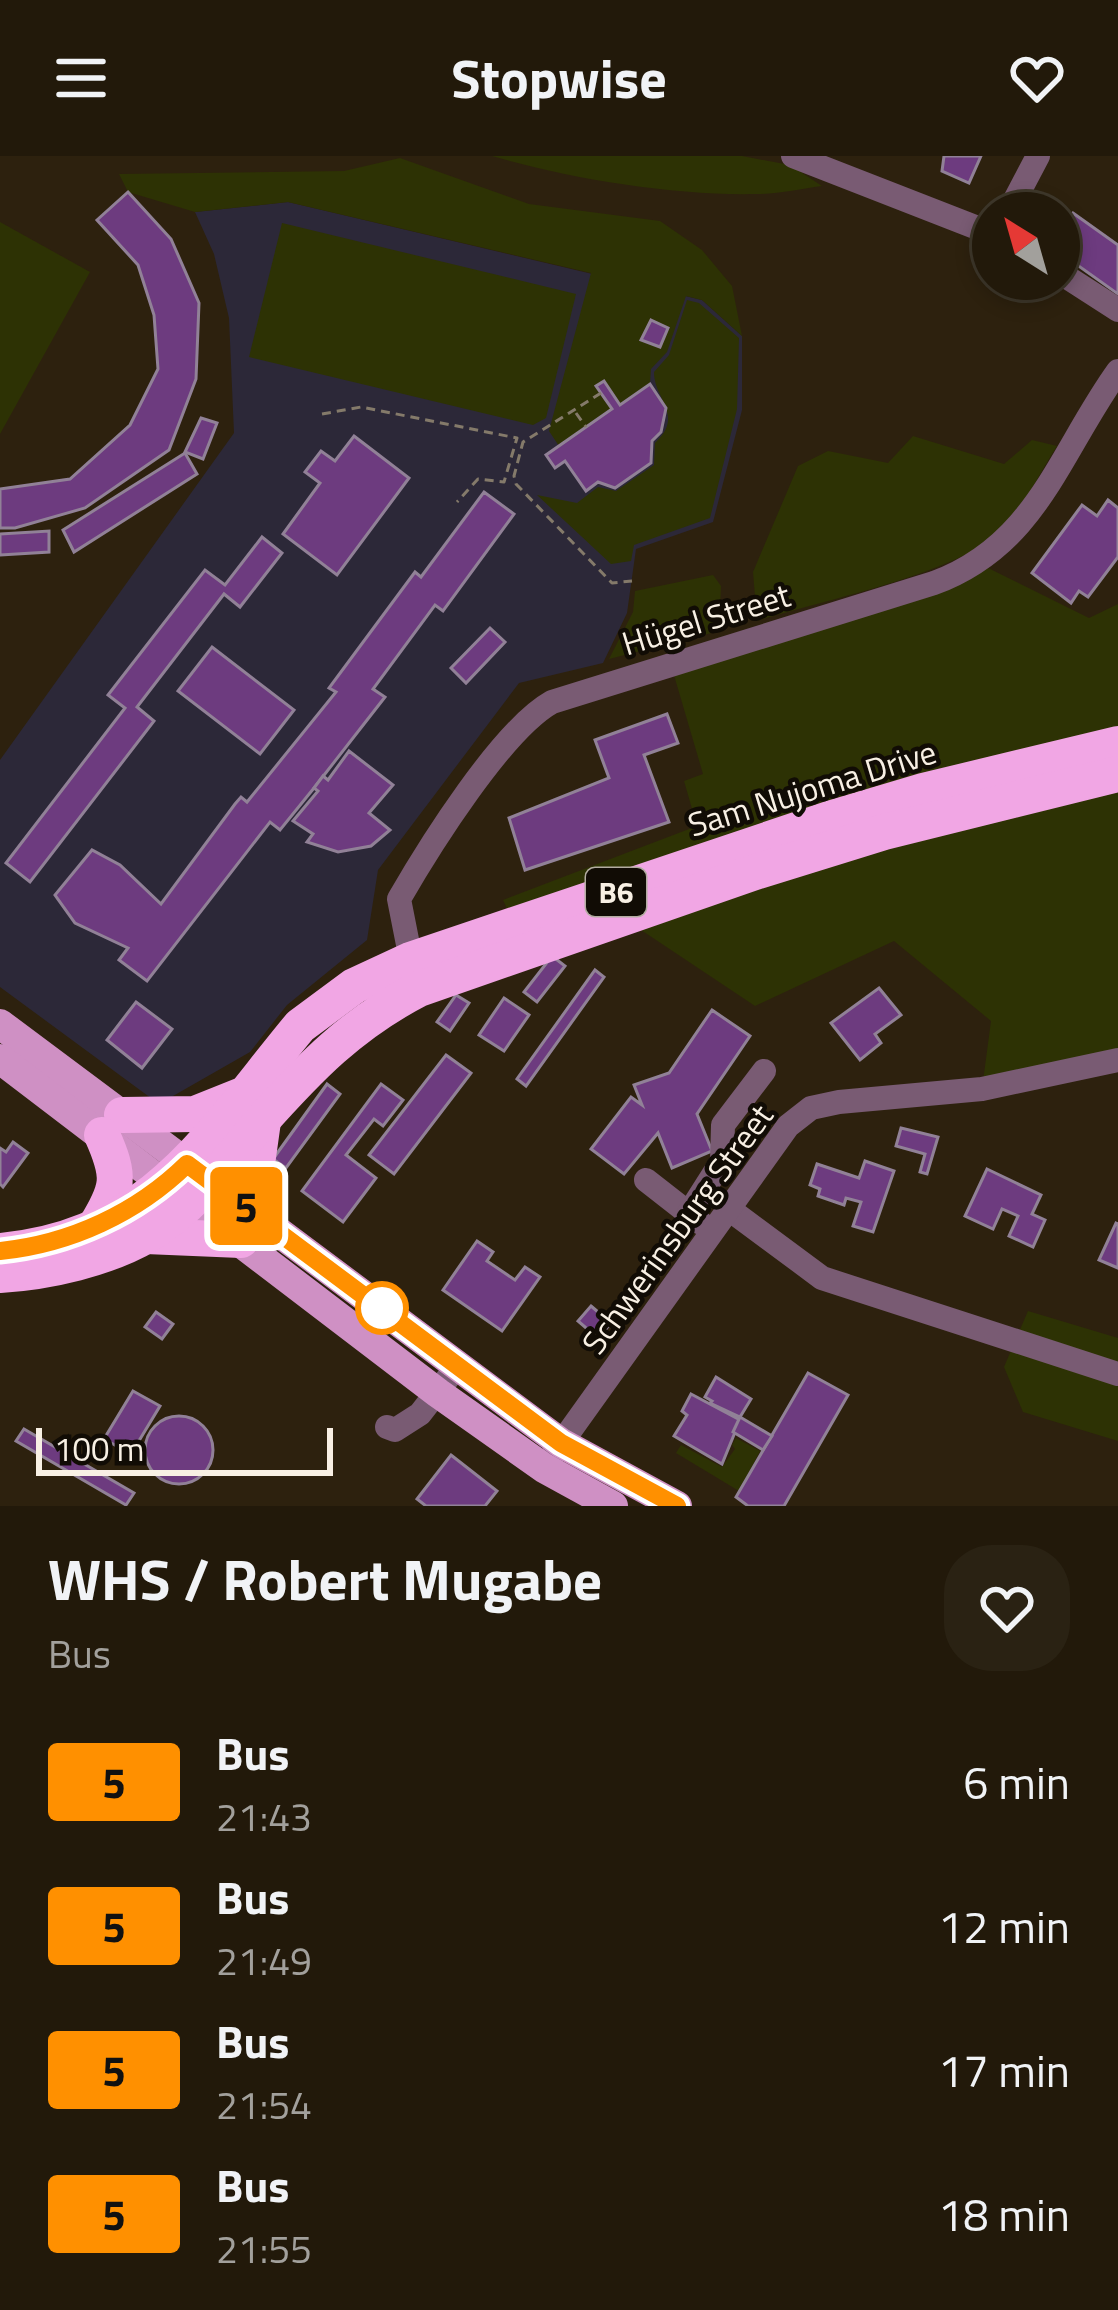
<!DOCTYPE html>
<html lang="en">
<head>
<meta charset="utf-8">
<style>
	:root { --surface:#22190a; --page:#2a2213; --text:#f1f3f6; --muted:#a2a09c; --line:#3f382b }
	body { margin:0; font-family:"Titillium Web",sans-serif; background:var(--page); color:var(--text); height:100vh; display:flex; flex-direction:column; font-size:45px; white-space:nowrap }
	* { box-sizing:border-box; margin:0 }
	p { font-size:39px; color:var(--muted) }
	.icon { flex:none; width:66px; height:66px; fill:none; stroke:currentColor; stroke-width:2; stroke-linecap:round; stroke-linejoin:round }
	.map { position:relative; height:1350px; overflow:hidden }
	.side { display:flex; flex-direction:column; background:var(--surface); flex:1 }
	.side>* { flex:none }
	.badge { padding:0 24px; border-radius:9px; font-size:42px; line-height:78px }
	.needle { width:78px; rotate:323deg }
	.buttons { position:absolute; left:972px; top:36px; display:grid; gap:24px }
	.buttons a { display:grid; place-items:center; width:108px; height:108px; border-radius:50%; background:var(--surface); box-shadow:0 6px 18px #0003,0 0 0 3px var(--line); font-size:60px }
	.scale { position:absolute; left:36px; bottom:30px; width:297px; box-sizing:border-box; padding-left:12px; border:6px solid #f8f0e4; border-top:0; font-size:33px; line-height:42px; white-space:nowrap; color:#f8f0e4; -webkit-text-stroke:9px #110c05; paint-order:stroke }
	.map>.badge { position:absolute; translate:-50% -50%; box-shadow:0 0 0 6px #fff }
	.round { display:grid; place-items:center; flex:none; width:126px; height:126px; border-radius:48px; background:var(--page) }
	.overview { display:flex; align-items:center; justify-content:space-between; height:204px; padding:0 48px }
	h1 { font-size:57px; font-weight:700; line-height:90px }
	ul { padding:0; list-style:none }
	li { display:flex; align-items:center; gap:36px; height:144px; padding:0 48px }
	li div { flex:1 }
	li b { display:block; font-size:45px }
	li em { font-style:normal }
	li .badge { min-width:132px; font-weight:700; text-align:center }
	header { display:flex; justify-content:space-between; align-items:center; height:156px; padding:0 48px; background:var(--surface); font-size:54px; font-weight:700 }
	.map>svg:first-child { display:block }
</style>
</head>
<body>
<header><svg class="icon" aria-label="menu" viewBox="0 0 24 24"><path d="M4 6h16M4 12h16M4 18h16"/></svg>Stopwise<svg class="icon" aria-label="heart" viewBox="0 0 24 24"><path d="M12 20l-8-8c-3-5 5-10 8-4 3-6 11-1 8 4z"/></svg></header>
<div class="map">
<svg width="1118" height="1350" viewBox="0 0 1118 1350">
	<rect width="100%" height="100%" fill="#2d210e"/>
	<path fill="#2c2838" d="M 288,46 L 702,144 L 742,180 L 742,254 L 713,366 L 636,393 L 627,457 L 603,507 L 519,527 L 378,714 L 367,784 L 287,849 L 250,896 L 159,948 L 0,831 L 0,604 L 234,277 L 229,162 L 214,98 L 195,56 Z"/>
	<g fill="#2d3204">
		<path d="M 492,0 L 742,0 L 790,9 L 822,30 C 801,33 778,38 757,38 C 675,40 570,23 492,0 Z"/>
		<path d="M 400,2 L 529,48 L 660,65 L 702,94 L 732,130 L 742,180 L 702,144 L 686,140 L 667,196 L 651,213 L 650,228 L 620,249 L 604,225 L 597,229 L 612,253 L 559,290 L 549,275 L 591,117 L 288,46 L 195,56 L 128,36 L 119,18 L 344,15 Z"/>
		<path d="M 0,66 L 90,116 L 0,278 Z"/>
		<path d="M 282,67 L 576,138 L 546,262 L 533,269 L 249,201 Z"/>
		<path d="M 687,144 L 699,147 L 739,182 L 737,253 L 710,362 L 634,389 L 631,405 L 611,408 L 537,339 L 577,347 L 598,331 L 616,335 L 654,309 L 655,287 C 685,259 654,244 654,216 L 669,199 Z"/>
		<path d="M 913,280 L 1004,308 L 1032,284 L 1057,290 C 1037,321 1017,366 986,387 C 933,422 821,445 757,465 L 753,416 L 798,310 L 828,295 L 888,307 Z"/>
		<path d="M 978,407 L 1089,462 L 1118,448 L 1118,574 L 510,759 L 503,744 L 697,670 L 684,625 L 703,618 L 671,509 Z"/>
		<path d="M 713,419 L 721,430 L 719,475 L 609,503 L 633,456 L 635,435 Z"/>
		<path d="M 1118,618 L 1118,904 L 982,933 L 991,865 L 894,785 L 755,850 L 632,768 Z"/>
		<path d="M 1028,1155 L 1118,1182 L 1118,1285 L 1023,1256 L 1004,1211 Z"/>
		<path d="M 736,1282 L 760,1295 L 739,1335 L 676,1297 L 681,1289 L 722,1311 L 735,1293 L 732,1289 Z"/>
	</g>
	<g fill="#6d3b7f" stroke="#918197" stroke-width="3">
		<path d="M 981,0 L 969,27 L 942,15 L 944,0 Z"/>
		<path d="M 128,36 L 171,83 L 199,147 L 196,223 L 169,294 L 85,352 L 15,372 L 0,372 L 0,333 L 70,323 L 130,269 L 158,213 L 154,159 L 138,109 L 97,64 Z"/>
		<path d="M 1073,57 L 1118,89 L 1118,138 L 1059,96 L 1059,77 Z"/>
		<path d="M 651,164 L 668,172 L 660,191 L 641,184 Z"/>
		<path d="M 604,225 L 620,249 L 650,228 L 666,252 L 661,276 L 652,285 L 651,307 L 615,332 L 598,326 L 586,335 L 565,305 L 555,312 L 546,299 L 612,253 L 596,230 Z"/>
		<path d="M 201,262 L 217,267 L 203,303 L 185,296 Z"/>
		<path d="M 354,280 L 409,322 L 337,419 L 283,378 L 320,327 L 305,316 L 321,295 L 335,305 Z"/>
		<path d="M 185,297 L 197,318 L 74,396 L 63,374 Z"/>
		<path d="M 484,336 L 514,358 L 443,455 L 435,449 L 373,533 L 385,541 L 314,632 L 280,674 L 270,666 L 147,825 L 119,804 L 128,792 L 75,767 L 55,739 L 92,694 L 120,709 L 161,748 L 235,648 L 241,641 L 247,646 L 336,536 L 329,532 L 415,416 L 421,421 Z"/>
		<path d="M 1108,344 L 1118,352 L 1118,401 L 1088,441 L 1079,435 L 1071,447 L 1032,417 L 1082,349 L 1097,360 Z"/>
		<path d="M 49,375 L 49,396 L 0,399 L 0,378 Z"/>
		<path d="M 262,381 L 282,397 L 240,451 L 224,438 L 137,551 L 154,565 L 30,726 L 6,707 L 125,552 L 108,539 L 205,414 L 225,429 Z"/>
		<path d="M 490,472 L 505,486 L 466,527 L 451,512 Z"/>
		<path d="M 212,491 L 294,554 L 260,598 L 178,535 Z"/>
		<path d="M 667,558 L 678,587 L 644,599 L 669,666 L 525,714 L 509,662 L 609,622 L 595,584 Z"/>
		<path d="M 349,595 L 393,629 L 369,657 L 390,674 L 371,690 L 338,696 L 307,686 L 313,678 L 293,665 L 318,635 L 314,632 L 323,620 L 328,624 Z"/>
		<path d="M 552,800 L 565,810 L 537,846 L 524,836 Z"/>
		<path d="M 595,814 L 604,821 L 526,930 L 517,923 Z"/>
		<path d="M 879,832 L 901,859 L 875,878 L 881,887 L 860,904 L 831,867 Z"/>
		<path d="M 456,839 L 469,847 L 450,875 L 437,866 Z"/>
		<path d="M 504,842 L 529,859 L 504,895 L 479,879 Z"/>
		<path d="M 136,846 L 172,873 L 142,912 L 107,884 Z"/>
		<path d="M 712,854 L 750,880 L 697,958 L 712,995 L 672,1012 L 658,977 L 624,1018 L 591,993 L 631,941 L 642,949 L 634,929 L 669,917 Z"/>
		<path d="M 446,899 L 471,917 L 394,1018 L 369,999 Z"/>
		<path d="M 327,928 L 340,938 L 286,1012 L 273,1003 Z"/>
		<path d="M 381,928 L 403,944 L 383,970 L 374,963 L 346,999 L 376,1022 L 343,1066 L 302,1035 Z"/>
		<path d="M 901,972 L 938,981 L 927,1018 L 920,1016 L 925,998 L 896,990 Z"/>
		<path d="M 13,986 L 28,997 L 3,1031 L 0,1028 L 0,992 L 6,996 Z"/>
		<path d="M 865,1005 L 894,1015 L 873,1076 L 853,1070 L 861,1046 L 846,1042 L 844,1049 L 818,1040 L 820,1033 L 810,1029 L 817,1008 L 859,1022 Z"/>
		<path d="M 987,1013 L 1041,1039 L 1032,1058 L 1045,1064 L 1033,1091 L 1009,1080 L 1018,1060 L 1002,1053 L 993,1073 L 965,1060 Z"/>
		<path d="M 1116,1067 L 1118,1068 L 1118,1112 L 1099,1104 Z"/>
		<path d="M 477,1085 L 493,1096 L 487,1105 L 515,1124 L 525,1111 L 540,1121 L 502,1175 L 443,1134 Z"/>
		<path d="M 591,1150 L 611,1167 L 606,1173 L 601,1169 L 593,1178 L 578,1165 Z"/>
		<path d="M 156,1156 L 173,1168 L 162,1183 L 145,1171 Z"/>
		<path d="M 808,1217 L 848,1239 L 784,1350 L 748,1350 L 736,1341 Z"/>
		<path d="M 716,1221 L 751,1243 L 740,1261 L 710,1247 L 712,1245 L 705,1241 Z"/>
		<path d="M 133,1235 L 160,1250 L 131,1298 L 104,1283 Z"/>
		<path d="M 691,1238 L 740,1264 L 722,1308 L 674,1280 L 687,1259 L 682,1255 Z"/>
		<circle cx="179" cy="1294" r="34"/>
		<path d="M 740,1261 L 772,1280 L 763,1294 L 733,1276 Z"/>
		<path d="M 24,1273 L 134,1337 L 126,1349 L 16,1285 Z"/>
		<path d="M 451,1299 L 497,1335 L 485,1350 L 426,1350 L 417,1343 Z"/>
	</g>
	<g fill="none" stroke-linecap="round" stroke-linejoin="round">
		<g stroke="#847a6a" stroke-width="3" stroke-dasharray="9 6" stroke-linecap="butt">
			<path d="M 601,237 L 523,286 L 514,320 L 516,328 L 612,427 L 632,425"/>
			<path d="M 576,257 L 586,271"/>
			<path d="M 322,258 L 361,251 L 517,282 L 504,326 L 478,323 L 457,346"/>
		</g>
		<g stroke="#795b73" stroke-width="24">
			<path d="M 793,0 L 993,78"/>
			<path d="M 1008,57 L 1038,0"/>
			<path d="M 1059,116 L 1118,154"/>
			<path d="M 413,814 L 399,743 C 429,691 502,574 552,546 L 934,427 C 1037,389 1059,297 1118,215"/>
			<path d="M 646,1024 L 701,1067"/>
			<path d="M 729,1053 L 822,1122 L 1118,1218"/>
			<path d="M 689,1057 L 722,1005 L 723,969 L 764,915"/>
			<path d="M 387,1271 L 395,1274 L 420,1258 L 458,1209"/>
			<path d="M 552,1300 L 788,970 L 811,952 L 839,946 L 982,933 L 1118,904"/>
		</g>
		<g stroke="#cf90c4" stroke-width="30">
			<path d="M 0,868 L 561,1287 L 677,1350"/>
			<path d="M 0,903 L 438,1237 L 544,1312 L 613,1350"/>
		</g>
		<g stroke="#f1a6e4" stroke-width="36">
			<path d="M 122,959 L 195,958 L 240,940"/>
			<path d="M 259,1059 L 256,1015 L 263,965"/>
			<path d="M 95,1071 C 119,1032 121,1021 102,979"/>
			<path d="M 146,1080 L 241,1084"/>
			<path d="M 0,1095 C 154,1081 211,977 300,870 L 354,830 L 410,804 L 829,663 L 923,635 L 1118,588"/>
			<path d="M 0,1119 C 48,1116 107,1103 149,1078 C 194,1051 226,1007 259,968 C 309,912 351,868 419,833 L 755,716 L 884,676 L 1118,618"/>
		</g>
	</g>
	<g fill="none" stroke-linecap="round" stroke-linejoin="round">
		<g stroke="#fff" stroke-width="27">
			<path id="line" d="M 0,1095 C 70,1088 137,1057 187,1008 L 561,1287 L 677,1350"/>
		</g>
		<use href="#line" stroke="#ff9000" stroke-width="18"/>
	</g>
	<circle fill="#fff" stroke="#ff9000" stroke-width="6" cx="382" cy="1152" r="24"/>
	<g text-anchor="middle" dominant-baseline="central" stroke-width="9" stroke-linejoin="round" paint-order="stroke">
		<rect fill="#110c05" stroke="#b3aca1" stroke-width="3" x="586" y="712" width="60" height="48" rx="9"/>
		<g font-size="30" font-weight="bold" fill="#f8f0e4">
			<text x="616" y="736">B6</text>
		</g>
		<g font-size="33" fill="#f8f0e4" stroke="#110c05">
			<text transform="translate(706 463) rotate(-17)">Hügel Street</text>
			<text transform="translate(812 632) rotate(-17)">Sam Nujoma Drive</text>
			<text transform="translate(677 1073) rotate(-54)">Schwerinsburg Street</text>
		</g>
	</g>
</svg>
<div class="buttons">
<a><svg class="needle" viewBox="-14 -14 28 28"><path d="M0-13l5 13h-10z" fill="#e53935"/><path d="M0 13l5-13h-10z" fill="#a2a09c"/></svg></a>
</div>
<div class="scale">100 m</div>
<b class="badge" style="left:246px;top:1050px;background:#ff9000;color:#111">5</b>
</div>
<section class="side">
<div class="overview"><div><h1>WHS / Robert Mugabe</h1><p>Bus</p></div><a class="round"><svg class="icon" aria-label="heart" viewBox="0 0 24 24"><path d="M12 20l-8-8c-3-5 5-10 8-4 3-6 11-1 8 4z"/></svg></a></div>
<ul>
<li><span class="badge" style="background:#ff9000;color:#111">5</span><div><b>Bus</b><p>21:43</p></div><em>6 min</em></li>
<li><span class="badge" style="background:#ff9000;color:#111">5</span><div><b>Bus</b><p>21:49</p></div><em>12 min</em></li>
<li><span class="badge" style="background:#ff9000;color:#111">5</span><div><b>Bus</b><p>21:54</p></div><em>17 min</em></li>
<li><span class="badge" style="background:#ff9000;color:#111">5</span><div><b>Bus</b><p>21:55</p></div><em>18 min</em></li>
</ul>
</section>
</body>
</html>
